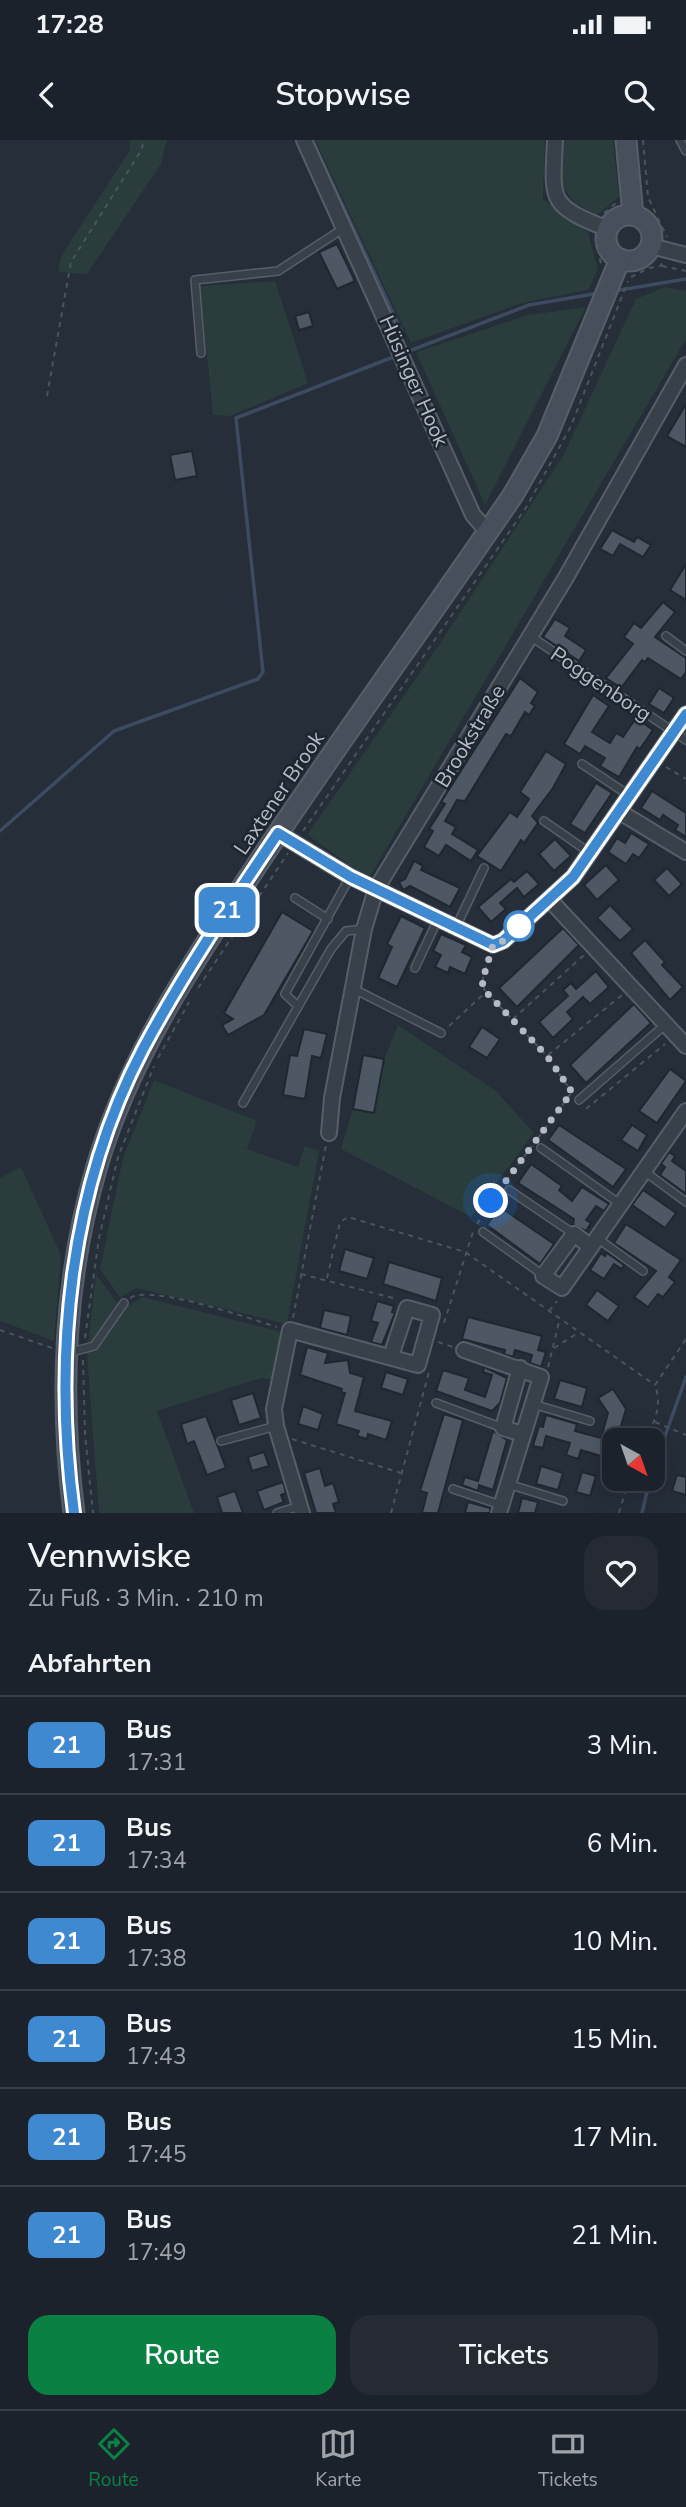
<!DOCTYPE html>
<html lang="de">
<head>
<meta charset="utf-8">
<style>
	:root { --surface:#1c222b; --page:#252a33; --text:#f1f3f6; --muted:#a0a4a9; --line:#3a3f47; --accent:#0b8043 }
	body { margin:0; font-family:"Nunito Sans",sans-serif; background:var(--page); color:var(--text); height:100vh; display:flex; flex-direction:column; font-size:26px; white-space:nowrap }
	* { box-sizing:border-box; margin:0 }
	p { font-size:23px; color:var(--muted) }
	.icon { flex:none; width:38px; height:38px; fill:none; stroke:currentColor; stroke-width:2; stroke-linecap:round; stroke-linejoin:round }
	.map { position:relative; height:1373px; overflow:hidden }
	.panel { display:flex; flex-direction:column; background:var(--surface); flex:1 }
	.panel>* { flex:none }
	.badge { padding:0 14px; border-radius:10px; font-size:24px; line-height:46px }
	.needle { width:46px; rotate:140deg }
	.buttons { position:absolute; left:602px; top:1288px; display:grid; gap:14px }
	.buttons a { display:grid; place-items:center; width:63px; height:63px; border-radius:14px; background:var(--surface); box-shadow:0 7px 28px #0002,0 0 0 2px var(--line); font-size:35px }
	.you { position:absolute; width:35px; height:35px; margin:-18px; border:5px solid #fff; border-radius:50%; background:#1a73e8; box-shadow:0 0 0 10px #1a73e833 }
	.map>.badge { position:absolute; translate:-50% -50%; box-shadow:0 0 0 4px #fff }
	h2 { padding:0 28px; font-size:26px; line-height:63px }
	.round { display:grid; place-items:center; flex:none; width:74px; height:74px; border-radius:21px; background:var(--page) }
	.head { display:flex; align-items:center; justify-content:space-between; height:119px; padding:0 28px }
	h1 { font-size:33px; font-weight:600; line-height:52px }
	.primary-button { display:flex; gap:14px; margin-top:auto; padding:14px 28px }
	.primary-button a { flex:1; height:80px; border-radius:21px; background:var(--accent); color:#fff; font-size:28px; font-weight:600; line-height:80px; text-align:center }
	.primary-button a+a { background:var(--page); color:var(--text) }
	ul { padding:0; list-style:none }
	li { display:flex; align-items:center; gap:21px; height:98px; padding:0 28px; border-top:2px solid var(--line) }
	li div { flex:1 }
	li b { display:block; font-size:26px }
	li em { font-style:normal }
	li .badge { min-width:77px; font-weight:700; text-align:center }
	.status { display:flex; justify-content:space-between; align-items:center; height:49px; padding:0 35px; background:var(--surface); direction:ltr }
	.status svg { height:19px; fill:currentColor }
	header { display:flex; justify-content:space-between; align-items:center; height:91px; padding:0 28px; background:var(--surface); font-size:32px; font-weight:600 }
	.menu { display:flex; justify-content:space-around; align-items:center; height:98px; border-top:2px solid var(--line); background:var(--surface); font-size:19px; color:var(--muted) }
	.menu a { display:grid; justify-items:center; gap:4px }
	.menu .current { color:var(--accent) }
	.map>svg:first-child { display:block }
</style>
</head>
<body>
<div class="status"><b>17:28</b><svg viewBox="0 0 49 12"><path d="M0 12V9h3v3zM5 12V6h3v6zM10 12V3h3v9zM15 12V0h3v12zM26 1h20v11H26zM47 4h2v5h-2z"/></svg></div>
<header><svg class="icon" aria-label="back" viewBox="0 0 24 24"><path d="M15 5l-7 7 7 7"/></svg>Stopwise<svg class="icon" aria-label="search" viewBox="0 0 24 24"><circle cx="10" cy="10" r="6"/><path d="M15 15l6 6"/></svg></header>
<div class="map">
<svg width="686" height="1373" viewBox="0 0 686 1373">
	<rect width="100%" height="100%" fill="#252e39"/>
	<g fill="#2a3c3c">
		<path d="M 130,0 L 167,0 L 161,24 L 87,134 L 58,132 L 61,116 L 130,10 Z"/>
		<path d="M 315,0 L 545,0 L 543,59 L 588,92 L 598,129 L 588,150 L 522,163 L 411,203 Z"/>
		<path d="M 562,0 L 613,0 L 619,57 L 597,75 L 575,63 L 561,45 Z"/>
		<path d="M 275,141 L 308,243 L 231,276 L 213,275 L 200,146 Z"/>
		<path d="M 665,147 L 686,151 L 686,199 L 369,738 L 307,695 L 437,508 L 563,316 L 636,159 Z"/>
		<path d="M 586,167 L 485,365 L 416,212 L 528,175 Z"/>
		<path d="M 398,885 L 496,951 L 534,993 L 471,1077 L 341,1009 L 353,969 L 374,973 L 384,919 Z"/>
		<path d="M 154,940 L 257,981 L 247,1009 L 298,1027 L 305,1006 L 319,1011 L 287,1184 L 136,1148 L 120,1158 L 100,1129 L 123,1018 Z"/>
		<path d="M 21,1027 L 61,1115 L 54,1201 L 0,1181 L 0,1038 Z"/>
		<path d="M 96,1134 L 117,1162 L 130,1165 L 143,1157 L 286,1193 L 278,1240 L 261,1238 L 157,1271 L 194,1373 L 99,1373 L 87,1215 Z"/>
	</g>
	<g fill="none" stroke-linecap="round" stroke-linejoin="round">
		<g stroke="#3c4b61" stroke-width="3.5">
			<path d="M 312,0 L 402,192"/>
			<path d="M 614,151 L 686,139"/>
			<path d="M 404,213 L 529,165 L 599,153"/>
			<path d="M 0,691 L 114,591 L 258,539 L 263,532 L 236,278 L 396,216"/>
			<path d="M 653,1330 L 686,1237"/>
			<path d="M 642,1373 L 650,1339"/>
		</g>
	</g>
	<g fill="#4e5865" stroke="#1f2731" stroke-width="2">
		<path d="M 337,104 L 355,141 L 337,149 L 319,112 Z"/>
		<path d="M 309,172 L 313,186 L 299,190 L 295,176 Z"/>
		<path d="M 686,264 L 686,307 L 667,296 Z"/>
		<path d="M 192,311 L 197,336 L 175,340 L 170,315 Z"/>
		<path d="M 612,390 L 634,402 L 637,397 L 651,405 L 643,417 L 620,404 L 613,416 L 600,409 Z"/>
		<path d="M 686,424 L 686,460 L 670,450 Z"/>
		<path d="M 663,462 L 675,472 L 655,497 L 686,518 L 686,532 L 681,539 L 648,518 L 645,522 L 642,520 L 621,548 L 606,538 L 633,504 L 624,497 L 634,483 L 641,488 Z"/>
		<path d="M 555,479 L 570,488 L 565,496 L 586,510 L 579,521 L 543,497 Z"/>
		<path d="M 520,538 L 538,552 L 531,563 L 535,566 L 529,575 L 525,572 L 511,596 L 506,594 L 465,661 L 457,660 L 445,681 L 456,687 L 452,694 L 478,710 L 471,721 L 446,705 L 439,716 L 424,707 L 433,691 L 429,689 L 445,664 L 441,662 Z"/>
		<path d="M 659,548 L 674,558 L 664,573 L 649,564 Z"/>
		<path d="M 593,555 L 609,566 L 592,592 L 610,603 L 616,593 L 623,597 L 636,578 L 653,590 L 640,609 L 637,607 L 619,637 L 600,626 L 605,618 L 585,606 L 580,614 L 564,604 Z"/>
		<path d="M 546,611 L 566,624 L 553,648 L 532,676 L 538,683 L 524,703 L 521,700 L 501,731 L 477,716 L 510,672 L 517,677 L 529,659 L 520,652 Z"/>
		<path d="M 596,643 L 612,653 L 585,693 L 570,684 Z"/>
		<path d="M 652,651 L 686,673 L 686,697 L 675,690 L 678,685 L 663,675 L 660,680 L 641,668 Z"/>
		<path d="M 631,693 L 649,704 L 639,718 L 633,714 L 626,724 L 608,712 L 617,698 L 625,703 Z"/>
		<path d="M 555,699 L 571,716 L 554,731 L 539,714 Z"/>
		<path d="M 414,721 L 423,726 L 421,730 L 460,748 L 450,767 L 410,746 L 403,750 L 399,742 L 405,739 Z"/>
		<path d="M 606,725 L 619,740 L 597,760 L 584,745 Z"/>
		<path d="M 667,728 L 682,744 L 669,756 L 654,740 Z"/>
		<path d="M 527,731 L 539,744 L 524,757 L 517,748 L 500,763 L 506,769 L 491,782 L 478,767 L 511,739 L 514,742 Z"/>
		<path d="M 610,765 L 633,789 L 620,801 L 597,778 Z"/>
		<path d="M 282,772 L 313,791 L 264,875 L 228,895 L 222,885 L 233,879 L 224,873 Z"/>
		<path d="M 401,776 L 425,788 L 397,847 L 378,838 L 392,807 L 387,804 Z"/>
		<path d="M 563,788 L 579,805 L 517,867 L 499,848 Z"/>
		<path d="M 441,794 L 466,805 L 462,812 L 472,817 L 465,834 L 450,827 L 448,833 L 435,827 L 441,815 L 433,811 Z"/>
		<path d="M 645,800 L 665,822 L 662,825 L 683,847 L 670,860 L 631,813 Z"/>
		<path d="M 596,831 L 609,847 L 590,864 L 583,857 L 567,872 L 573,879 L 553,898 L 539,882 L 568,856 L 563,850 L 571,843 L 576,849 Z"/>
		<path d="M 634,864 L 651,883 L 586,943 L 570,925 Z"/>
		<path d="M 482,887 L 500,899 L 487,918 L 469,907 Z"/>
		<path d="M 304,889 L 327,894 L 321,918 L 312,916 L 305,959 L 283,955 L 290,915 L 297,916 Z"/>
		<path d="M 363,915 L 384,919 L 374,973 L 353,969 Z"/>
		<path d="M 670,929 L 686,941 L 657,983 L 639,971 Z"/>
		<path d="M 559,985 L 626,1029 L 613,1047 L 548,1000 Z"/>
		<path d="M 632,985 L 647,995 L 638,1011 L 621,1000 Z"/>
		<path d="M 669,1012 L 675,1016 L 672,1021 L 686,1031 L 686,1054 L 660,1035 L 665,1027 L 661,1024 Z"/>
		<path d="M 531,1024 L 562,1046 L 559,1050 L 572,1061 L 582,1047 L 609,1064 L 604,1071 L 596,1066 L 586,1080 L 591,1083 L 586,1091 L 573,1085 L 574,1079 L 518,1043 Z"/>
		<path d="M 643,1050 L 676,1073 L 665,1088 L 632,1065 Z"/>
		<path d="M 500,1067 L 554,1104 L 540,1124 L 487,1085 Z"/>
		<path d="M 626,1084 L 681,1120 L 669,1137 L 675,1142 L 663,1157 L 658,1154 L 648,1167 L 634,1157 L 656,1131 L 614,1103 Z"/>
		<path d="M 345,1109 L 374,1118 L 367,1139 L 339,1131 Z"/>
		<path d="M 601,1113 L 605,1116 L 607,1113 L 624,1125 L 622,1129 L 614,1124 L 604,1139 L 590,1130 Z"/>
		<path d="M 389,1122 L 442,1138 L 436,1161 L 383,1144 Z"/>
		<path d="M 597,1150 L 619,1166 L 608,1181 L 586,1165 Z"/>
		<path d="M 377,1161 L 394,1166 L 392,1172 L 395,1173 L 382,1205 L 371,1202 L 378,1183 L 371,1181 Z"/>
		<path d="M 324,1170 L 351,1176 L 347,1195 L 320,1188 Z"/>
		<path d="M 468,1177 L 542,1196 L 538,1210 L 546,1212 L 541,1227 L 530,1223 L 532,1215 L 515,1210 L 513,1217 L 504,1214 L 505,1210 L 462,1199 Z"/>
		<path d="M 307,1207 L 328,1213 L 325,1223 L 348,1220 L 350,1233 L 364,1237 L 355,1271 L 392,1281 L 386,1300 L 368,1294 L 367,1299 L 357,1296 L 359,1291 L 336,1284 L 345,1253 L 341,1252 L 342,1249 L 300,1235 Z"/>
		<path d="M 484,1227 L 507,1238 L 500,1263 L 492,1271 L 436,1251 L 443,1230 L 469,1238 L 465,1250 L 485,1257 L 492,1235 L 483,1232 Z"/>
		<path d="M 386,1232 L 408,1239 L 403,1255 L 381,1248 Z"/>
		<path d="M 560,1240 L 587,1248 L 582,1267 L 554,1259 Z"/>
		<path d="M 613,1249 L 626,1269 L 617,1300 L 614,1300 L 611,1319 L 581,1310 L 578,1319 L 566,1315 L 570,1303 L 546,1296 L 543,1308 L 533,1306 L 539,1286 L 543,1287 L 546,1275 L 577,1284 L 575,1291 L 601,1298 L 608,1273 L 598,1258 Z"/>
		<path d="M 253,1253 L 261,1278 L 239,1285 L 231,1260 Z"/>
		<path d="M 303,1266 L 323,1274 L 318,1290 L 298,1284 Z"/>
		<path d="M 444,1274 L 463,1280 L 438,1373 L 422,1373 L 427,1353 L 420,1351 Z"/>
		<path d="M 206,1276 L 226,1328 L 207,1335 L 194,1301 L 187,1304 L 181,1284 Z"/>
		<path d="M 493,1291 L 507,1300 L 493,1350 L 479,1345 L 478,1351 L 462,1345 L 465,1337 L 478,1341 Z"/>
		<path d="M 264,1312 L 269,1326 L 252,1331 L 248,1317 Z"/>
		<path d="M 541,1326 L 563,1333 L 558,1350 L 536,1344 Z"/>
		<path d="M 320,1328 L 325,1346 L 333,1343 L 339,1362 L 333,1364 L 336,1373 L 316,1373 L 304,1333 Z"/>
		<path d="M 582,1332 L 596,1336 L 590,1356 L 576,1352 Z"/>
		<path d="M 677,1335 L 686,1337 L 686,1355 L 672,1351 Z"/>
		<path d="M 283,1342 L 286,1353 L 281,1355 L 284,1362 L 264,1370 L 257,1351 Z"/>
		<path d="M 235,1351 L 243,1373 L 222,1373 L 217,1357 Z"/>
		<path d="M 522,1358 L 538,1362 L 535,1373 L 518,1373 Z"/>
		<path d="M 468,1362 L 490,1368 L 490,1373 L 465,1373 Z"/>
	</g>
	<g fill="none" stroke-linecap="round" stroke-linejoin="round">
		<g stroke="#565e68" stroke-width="10">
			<g id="lane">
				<path d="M 680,0 L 686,11"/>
				<path d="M 201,213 L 195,140 L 278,131 L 344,88"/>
				<path d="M 530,496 L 686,600"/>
				<path d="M 666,496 L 686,511"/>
				<path d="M 582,624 L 630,656"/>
				<path d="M 544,681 L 590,713"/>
				<path d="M 295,758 L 328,779"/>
				<path d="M 456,787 L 484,728"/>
				<path d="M 415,828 L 438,779"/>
				<path d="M 354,849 L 441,893"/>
				<path d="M 298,866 L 285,854 L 350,737"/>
				<path d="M 579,960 L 666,884"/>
				<path d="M 243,963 L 331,809 L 346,791 L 364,789"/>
				<path d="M 541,1008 L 620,1064"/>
				<path d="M 644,1031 L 686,1062"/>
				<path d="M 509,1050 L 574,1094"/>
				<path d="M 483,1092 L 543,1135"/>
				<path d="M 597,1098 L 643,1131"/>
				<path d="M 68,1213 L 94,1206 L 124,1163"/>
				<path d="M 436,1263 L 503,1288"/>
				<path d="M 533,1264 L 590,1281"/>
				<path d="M 221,1301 L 276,1286"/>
				<path d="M 508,1344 L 563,1361"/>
				<path d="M 453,1349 L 501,1365"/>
				<path d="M 277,1373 L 300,1366"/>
			</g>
		</g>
		<g stroke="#565e68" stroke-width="18">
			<g id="street">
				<path d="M 304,0 L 473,375 L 488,392"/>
				<path d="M 555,0 C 552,62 548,65 608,89"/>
				<path d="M 651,106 L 686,115"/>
				<path d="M 620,672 L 686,712"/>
				<path d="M 278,693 L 351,737 L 493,805 L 503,801 L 573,737 L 686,574"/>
				<path d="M 549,759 L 686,906"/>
				<path d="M 329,993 L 332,958 L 364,789 L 376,749 L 565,439 L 686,225"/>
				<path d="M 591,1107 L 574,1094 L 543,1136 L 562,1148 L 686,971"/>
				<path d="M 464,1210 L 541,1237 L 499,1373"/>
				<path d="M 520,1228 L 503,1288 L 523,1294"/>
				<path d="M 302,1373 L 276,1286 L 274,1269 L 290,1190 L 418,1225 L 432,1175 L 407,1168 L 391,1216"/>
			</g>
		</g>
		<g stroke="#565e68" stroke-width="23">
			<g id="secondary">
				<path d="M 626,0 L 633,75"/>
				<circle cx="629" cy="98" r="23"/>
				<path d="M 74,1373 C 59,1258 64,1138 97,1026 C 129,917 193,822 255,728 C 338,602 428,480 513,355 L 547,296 L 620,119"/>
			</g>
		</g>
		<g stroke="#46575a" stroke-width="2" stroke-dasharray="5 5" stroke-linecap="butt">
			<path d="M 643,0 L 648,57 L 667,97"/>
			<path d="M 604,73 L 616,63"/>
			<path d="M 595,99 L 601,124"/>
			<path d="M 662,126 L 686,131"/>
			<path d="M 631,137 L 649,128 L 661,126 L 662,123"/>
			<path d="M 47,256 L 71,122 L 142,9 L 143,0"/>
			<path d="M 666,627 L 686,639"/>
			<path d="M 303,691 L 527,366 L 571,286 L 628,141"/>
			<path d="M 198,848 L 288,713"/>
			<path d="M 485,851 L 482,842 L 489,817"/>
			<path d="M 513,879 L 584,815"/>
			<path d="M 449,886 L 486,852 L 547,916 L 571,951"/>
			<path d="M 548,915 L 622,855"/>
			<path d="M 158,918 L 189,862"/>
			<path d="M 586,969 L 665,904"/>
			<path d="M 538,998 L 572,952"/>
			<path d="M 506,1041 L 532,1006"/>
			<path d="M 477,1084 L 499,1051"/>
			<path d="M 301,1134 L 397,1159"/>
			<path d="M 327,1138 L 340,1082 L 348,1077 L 465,1112 L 655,1245"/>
			<path d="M 130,1158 C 151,1144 251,1179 277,1187"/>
			<path d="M 549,1171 L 557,1161"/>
			<path d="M 293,1178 L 326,1005"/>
			<path d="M 444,1183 L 473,1092"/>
			<path d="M 0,1190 L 52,1208"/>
			<path d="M 85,1198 L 99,1098 L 118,1017 L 154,926"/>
			<path d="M 438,1202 L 453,1207"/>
			<path d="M 554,1208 L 578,1193"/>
			<path d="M 83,1220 L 85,1294 L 93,1373"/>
			<path d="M 548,1227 L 559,1182"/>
			<path d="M 655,1282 L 686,1295"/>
			<path d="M 292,1299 L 401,1333"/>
			<path d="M 641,1300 C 656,1286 662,1264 655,1245 L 686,1199"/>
			<path d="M 391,1373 L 429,1232"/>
			<path d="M 619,1373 L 629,1339"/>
		</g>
		<use href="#lane" stroke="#38404a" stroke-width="7"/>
		<use href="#street" stroke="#38404a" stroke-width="14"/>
		<use href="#secondary" stroke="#474f5c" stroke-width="19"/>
	</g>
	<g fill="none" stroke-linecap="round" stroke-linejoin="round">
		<g stroke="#fff" stroke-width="16">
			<path id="line" d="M 74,1373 C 53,1217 69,1050 143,909 C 183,834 231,763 278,693 L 351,737 L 493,805 L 503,801 L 573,737 L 686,574"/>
		</g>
		<use href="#line" stroke="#3f89d0" stroke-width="10"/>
		<path stroke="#b4bbc5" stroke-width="7" stroke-dasharray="0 12.6" d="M 491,1061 L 572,952 L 547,916 L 486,852 L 482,842 L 493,805 L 503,801 L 519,786"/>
	</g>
	<circle fill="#fff" stroke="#3f89d0" stroke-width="3.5" cx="519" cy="786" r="14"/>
	<g text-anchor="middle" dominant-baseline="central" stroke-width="5" stroke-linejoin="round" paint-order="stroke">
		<g font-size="21" fill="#b4bbc5" stroke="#1d252f">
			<text transform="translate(414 241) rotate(66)">Hüsinger Hook</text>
			<text transform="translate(601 544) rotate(34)">Poggenborg</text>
			<text transform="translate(470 596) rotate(-59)">Brookstraße</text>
			<text transform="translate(279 653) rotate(-56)">Laxtener Brook</text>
		</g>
	</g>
</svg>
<div class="buttons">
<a><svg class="needle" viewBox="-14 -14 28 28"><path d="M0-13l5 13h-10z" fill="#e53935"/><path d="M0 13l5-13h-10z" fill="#a0a4a9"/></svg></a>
</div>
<div class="you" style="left:491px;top:1061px"></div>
<b class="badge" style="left:227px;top:770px;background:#3f89d0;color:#fff">21</b>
</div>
<section class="panel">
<div class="head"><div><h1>Vennwiske</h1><p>Zu Fuß · 3 Min. · 210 m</p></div><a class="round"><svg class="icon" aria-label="heart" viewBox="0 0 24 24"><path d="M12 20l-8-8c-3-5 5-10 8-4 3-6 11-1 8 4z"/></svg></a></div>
<h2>Abfahrten</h2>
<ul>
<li><span class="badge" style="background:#3f89d0;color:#fff">21</span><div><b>Bus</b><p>17:31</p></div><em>3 Min.</em></li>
<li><span class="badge" style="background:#3f89d0;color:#fff">21</span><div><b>Bus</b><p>17:34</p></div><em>6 Min.</em></li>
<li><span class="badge" style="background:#3f89d0;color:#fff">21</span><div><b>Bus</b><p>17:38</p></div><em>10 Min.</em></li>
<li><span class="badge" style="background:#3f89d0;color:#fff">21</span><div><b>Bus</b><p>17:43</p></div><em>15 Min.</em></li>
<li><span class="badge" style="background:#3f89d0;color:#fff">21</span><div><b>Bus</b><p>17:45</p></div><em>17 Min.</em></li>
<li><span class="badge" style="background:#3f89d0;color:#fff">21</span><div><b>Bus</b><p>17:49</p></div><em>21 Min.</em></li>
</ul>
<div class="primary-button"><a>Route</a><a>Tickets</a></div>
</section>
<nav class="menu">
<a class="current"><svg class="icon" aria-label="directions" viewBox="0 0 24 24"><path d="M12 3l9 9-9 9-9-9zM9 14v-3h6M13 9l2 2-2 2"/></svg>Route</a>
<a><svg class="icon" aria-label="map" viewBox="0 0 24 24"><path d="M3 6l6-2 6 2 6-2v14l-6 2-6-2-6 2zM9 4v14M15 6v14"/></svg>Karte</a>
<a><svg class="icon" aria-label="tickets" viewBox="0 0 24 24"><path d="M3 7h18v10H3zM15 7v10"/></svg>Tickets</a>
</nav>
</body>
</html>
